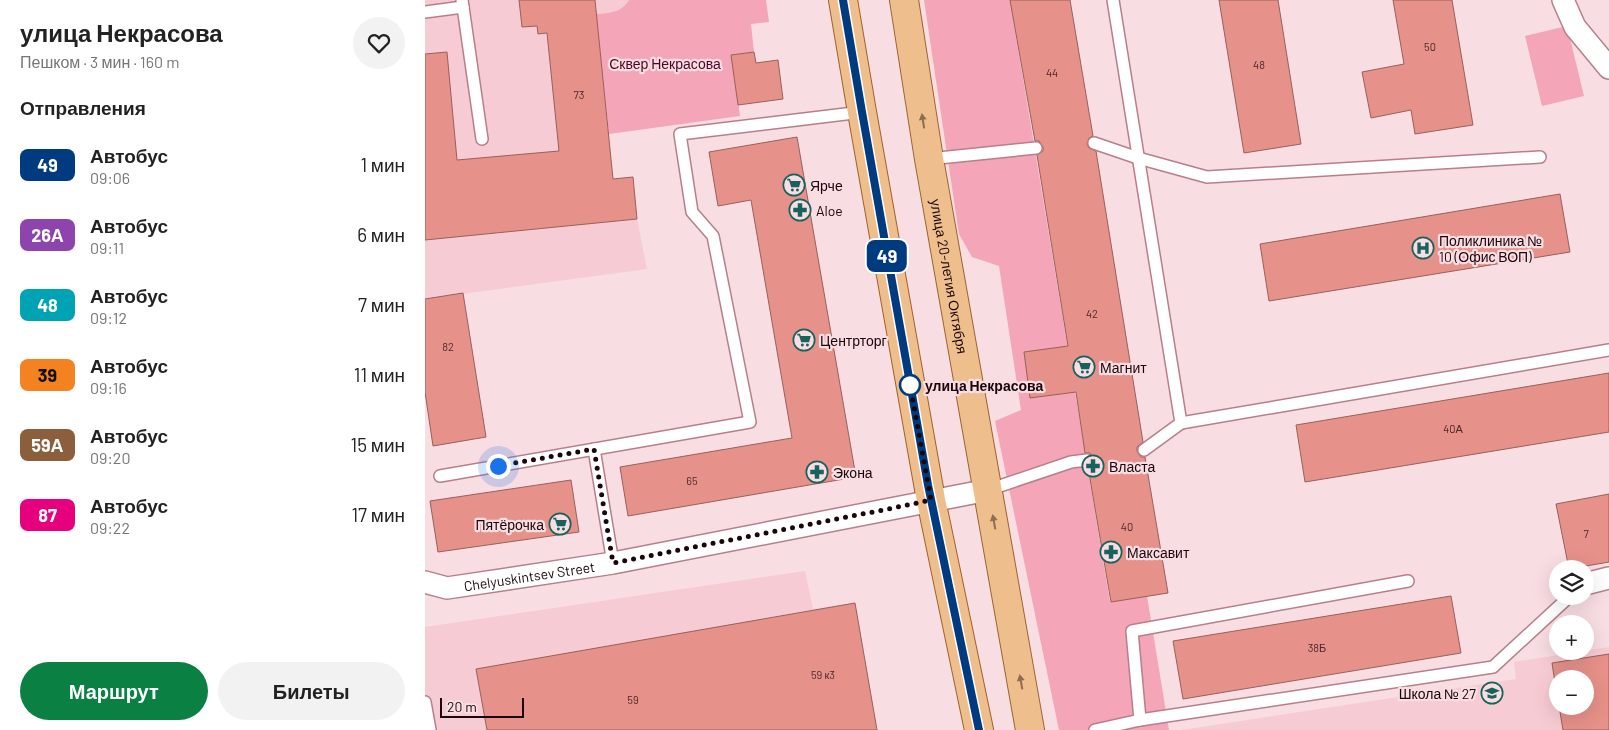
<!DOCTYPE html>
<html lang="ru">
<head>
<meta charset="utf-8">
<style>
	:root { --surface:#fff; --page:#f2f2f2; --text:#222; --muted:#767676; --accent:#0b8043 }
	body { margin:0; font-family:Barlow,sans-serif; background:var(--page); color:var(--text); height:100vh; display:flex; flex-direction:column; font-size:19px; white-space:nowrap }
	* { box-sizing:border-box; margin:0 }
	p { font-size:16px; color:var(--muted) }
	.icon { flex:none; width:28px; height:28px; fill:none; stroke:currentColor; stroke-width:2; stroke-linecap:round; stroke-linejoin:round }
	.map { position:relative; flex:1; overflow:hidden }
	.side { display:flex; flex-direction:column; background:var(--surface); width:425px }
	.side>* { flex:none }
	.badge { padding:0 10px; border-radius:8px; font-size:18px; line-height:32px }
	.tools { position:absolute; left:1124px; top:560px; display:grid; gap:10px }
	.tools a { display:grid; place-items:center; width:45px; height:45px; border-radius:50%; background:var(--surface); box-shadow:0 5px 20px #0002; font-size:25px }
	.scale { position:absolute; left:15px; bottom:12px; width:84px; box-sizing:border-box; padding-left:5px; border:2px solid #1a060b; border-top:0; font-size:14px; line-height:18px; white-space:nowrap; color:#1a060b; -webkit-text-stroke:4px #f8dde2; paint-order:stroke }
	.you { position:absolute; width:25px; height:25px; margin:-12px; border:4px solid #fff; border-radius:50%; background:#1a73e8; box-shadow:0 0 0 8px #1a73e833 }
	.map>.badge { position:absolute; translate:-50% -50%; box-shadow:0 0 0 2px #fff }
	h2 { padding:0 20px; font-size:19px; line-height:45px }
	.round { display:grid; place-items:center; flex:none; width:52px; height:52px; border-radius:26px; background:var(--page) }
	.overview { display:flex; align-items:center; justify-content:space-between; height:85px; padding:0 20px }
	h1 { font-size:24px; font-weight:800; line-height:38px }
	.button { display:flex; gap:10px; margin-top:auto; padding:10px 20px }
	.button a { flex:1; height:58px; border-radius:30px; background:var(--accent); color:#fff; font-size:20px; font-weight:800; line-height:58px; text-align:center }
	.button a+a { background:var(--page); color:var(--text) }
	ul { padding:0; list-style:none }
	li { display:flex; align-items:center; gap:15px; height:70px; padding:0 20px }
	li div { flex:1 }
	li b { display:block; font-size:19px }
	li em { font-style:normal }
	li .badge { min-width:55px; font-weight:700; text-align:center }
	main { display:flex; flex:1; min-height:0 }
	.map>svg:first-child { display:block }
</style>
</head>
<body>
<main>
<section class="side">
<div class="overview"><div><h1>улица Некрасова</h1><p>Пешком · 3 мин · 160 m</p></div><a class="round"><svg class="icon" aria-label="heart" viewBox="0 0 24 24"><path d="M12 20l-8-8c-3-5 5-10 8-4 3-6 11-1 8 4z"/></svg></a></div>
<h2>Отправления</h2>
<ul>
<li><span class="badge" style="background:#003b80;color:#fff">49</span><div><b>Автобус</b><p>09:06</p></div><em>1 мин</em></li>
<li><span class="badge" style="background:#8e44ad;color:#fff">26А</span><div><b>Автобус</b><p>09:11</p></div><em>6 мин</em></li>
<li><span class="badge" style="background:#00a3b4;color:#fff">48</span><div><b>Автобус</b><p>09:12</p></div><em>7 мин</em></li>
<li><span class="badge" style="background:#f58220;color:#111">39</span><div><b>Автобус</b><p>09:16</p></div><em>11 мин</em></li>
<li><span class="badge" style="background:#8b5e3c;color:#fff">59А</span><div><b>Автобус</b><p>09:20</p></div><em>15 мин</em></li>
<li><span class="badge" style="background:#e6007e;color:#fff">87</span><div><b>Автобус</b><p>09:22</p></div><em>17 мин</em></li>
</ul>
<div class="button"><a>Маршрут</a><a>Билеты</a></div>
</section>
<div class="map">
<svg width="1184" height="730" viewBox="0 0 1184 730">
	<rect width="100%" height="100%" fill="#f8dde2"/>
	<g fill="#f7cbd3" fill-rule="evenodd">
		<path d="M 0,0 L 204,0 L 200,6 L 193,12 L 171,14 L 188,179 L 208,177 L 212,219 L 222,269 L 0,299 Z"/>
		<path d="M 380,571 L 388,609 L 430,603 L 452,730 L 0,730 L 0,627 Z"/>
		<path d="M 1184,647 L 1184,730 L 756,730 L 1091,679 L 1089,662 ZM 1132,679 L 1160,679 L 1160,706 L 1132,706 Z"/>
	</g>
	<g fill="#f4a5b7">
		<path d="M 204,0 L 341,0 L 344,22 L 326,24 L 329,52 L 307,55 L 315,116 L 184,134 L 171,14 C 185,13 196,13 204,0 Z"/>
		<path d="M 499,0 L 585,0 L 685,602 L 722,596 L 744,730 L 634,730 L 570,421 L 596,410 L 574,266 L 547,257 L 534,234 Z"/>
		<path d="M 1142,26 L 1159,96 L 1117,106 L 1100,36 Z"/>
	</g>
	<g fill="#e6918a" stroke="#98605b">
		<path d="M 94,0 L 170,0 L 188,179 L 208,177 L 212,219 L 0,240 L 0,54 L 22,52 L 32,160 L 134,151 L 122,33 L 113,34 L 112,26 L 97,27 Z"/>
		<path d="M 585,0 L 645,0 L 668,136 L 664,138 L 662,144 L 664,148 L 671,151 L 718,442 L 712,447 L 712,451 L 716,457 L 720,457 L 743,593 L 686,602 L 663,467 L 669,463 L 669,459 L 665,453 L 660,453 L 651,392 L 605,398 L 599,352 L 643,346 L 612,155 L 618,151 L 618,147 L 614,141 L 610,141 Z"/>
		<path d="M 794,0 L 853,0 L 876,144 L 819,153 Z"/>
		<path d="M 968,0 L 1027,0 L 1048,125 L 990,134 L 986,110 L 946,118 L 937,72 L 979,64 Z"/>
		<path d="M 329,52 L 331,63 L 353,60 L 358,99 L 313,105 L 306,55 Z"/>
		<path d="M 372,137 L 431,477 L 203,516 L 195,467 L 367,438 L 326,200 L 293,206 L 284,152 Z"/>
		<path d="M 1135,194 L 1145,252 L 844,301 L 835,244 Z"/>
		<path d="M 38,293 L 61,437 L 8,446 L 0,392 L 0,299 Z"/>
		<path d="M 1184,373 L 1184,432 L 880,482 L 871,425 Z"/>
		<path d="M 146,480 L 154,532 L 13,552 L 5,501 Z"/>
		<path d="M 1184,494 L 1184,562 L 1144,569 L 1131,504 Z"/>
		<path d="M 1026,596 L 1036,653 L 758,699 L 748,641 Z"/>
		<path d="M 430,603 L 452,730 L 62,730 L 51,669 Z"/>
		<path d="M 1184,654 L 1184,730 L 1138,730 L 1134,706 L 1160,706 L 1160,679 L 1132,679 L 1132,696 L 1127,663 Z"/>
	</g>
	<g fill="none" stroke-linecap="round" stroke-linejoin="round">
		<g stroke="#b97e8b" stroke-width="14">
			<g id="service">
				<path d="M 37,0 L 57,139"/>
				<path d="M 688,0 L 756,423 L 719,450"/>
				<path d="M 0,12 L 38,7"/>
				<path d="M 669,143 L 713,158 L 782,177 L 1115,157"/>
				<path d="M 504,159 L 611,148"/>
				<path d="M 756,423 L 1184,350"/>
				<path d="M 169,449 L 188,563"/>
				<path d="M 15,476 L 325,422 L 288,236 L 267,212 L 255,134 L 437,112"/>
				<path d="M 563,490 L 646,462 L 662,460"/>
				<path d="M 0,702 L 5,730"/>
				<path d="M 715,720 L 707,631 L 983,581"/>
				<path d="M 670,730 L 715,720 L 1068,667 L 1145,596"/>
			</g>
		</g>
		<g stroke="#b97e8b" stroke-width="24">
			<g id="minor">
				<path d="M 1138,0 L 1150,27 L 1184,68"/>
				<path id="s1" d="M 0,582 L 22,588 L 188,563 L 563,490"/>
				<path d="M 1160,584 L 1184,578"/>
			</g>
		</g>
		<g stroke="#9d632d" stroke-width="30">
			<g id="primary">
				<path d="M 418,0 L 437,112 L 506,500 L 554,730"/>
				<path id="s2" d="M 479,0 L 504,159 L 605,730"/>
			</g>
		</g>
		<use href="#service" stroke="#fff" stroke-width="11"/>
		<use href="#minor" stroke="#fff" stroke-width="21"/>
		<use href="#primary" stroke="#eebf8c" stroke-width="28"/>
	</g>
	<defs><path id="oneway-solid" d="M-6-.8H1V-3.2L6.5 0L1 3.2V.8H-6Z" transform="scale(1.25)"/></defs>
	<g fill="#8f6c52">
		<use href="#oneway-solid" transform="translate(498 121) rotate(-99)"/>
		<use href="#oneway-solid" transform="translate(569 522) rotate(-100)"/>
		<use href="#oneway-solid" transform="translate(596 682) rotate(-100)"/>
	</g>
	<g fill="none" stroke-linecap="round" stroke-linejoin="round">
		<g stroke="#fff" stroke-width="11">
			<path id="line" d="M 418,0 L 437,112 L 503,485 L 554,730"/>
		</g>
		<use href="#line" stroke="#003b80" stroke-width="8"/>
		<path stroke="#1a060b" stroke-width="5" stroke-dasharray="0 9" d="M 73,466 L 169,449 L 188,563 L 468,508 L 506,500 L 484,379 L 485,385"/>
	</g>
	<defs>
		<g id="supermarket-ring" transform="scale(1.125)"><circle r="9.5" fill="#f8dde2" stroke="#17635b" stroke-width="1.5"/><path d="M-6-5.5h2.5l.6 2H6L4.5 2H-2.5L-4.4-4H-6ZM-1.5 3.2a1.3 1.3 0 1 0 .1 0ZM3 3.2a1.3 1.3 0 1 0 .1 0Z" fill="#17635b"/></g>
		<g id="pharmacy-ring" transform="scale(1.125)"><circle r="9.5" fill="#f8dde2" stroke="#17635b" stroke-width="1.5"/><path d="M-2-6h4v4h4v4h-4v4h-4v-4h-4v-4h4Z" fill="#17635b"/></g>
		<g id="hospital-ring" transform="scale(1.125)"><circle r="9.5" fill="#f8dde2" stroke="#17635b" stroke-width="1.5"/><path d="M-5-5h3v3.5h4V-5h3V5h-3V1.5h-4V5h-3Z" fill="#17635b"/></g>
		<g id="school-ring" transform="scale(1.125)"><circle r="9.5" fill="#f8dde2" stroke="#17635b" stroke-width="1.5"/><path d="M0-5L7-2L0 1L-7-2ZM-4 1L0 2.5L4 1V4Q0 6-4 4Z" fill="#17635b"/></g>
	</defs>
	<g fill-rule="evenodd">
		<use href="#supermarket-ring" x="369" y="185"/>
		<use href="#pharmacy-ring" x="375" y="210"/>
		<use href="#hospital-ring" x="998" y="248"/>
		<use href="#supermarket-ring" x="379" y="340"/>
		<use href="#supermarket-ring" x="659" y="367"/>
		<use href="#pharmacy-ring" x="668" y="466"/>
		<use href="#pharmacy-ring" x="392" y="472"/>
		<use href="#supermarket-ring" x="135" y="524"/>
		<use href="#pharmacy-ring" x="686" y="552"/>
		<use href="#school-ring" x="1067" y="693"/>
	</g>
	<circle fill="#fff" stroke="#003b80" stroke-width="2.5" cx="485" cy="385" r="10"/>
	<g text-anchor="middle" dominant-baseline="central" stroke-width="4.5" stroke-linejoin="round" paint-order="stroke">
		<g font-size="11" fill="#4d292b">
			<text x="1005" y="46">50</text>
			<text x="834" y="64">48</text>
			<text x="627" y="72">44</text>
			<text x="154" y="94">73</text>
			<text x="667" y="313">42</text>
			<text x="23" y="346">82</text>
			<text x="1028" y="428">40А</text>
			<text x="267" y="480">65</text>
			<text x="702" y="526">40</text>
			<text x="1161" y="533">7</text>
			<text x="892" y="647">38Б</text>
			<text x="398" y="674">59 к3</text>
			<text x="208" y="699">59</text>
		</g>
		<g font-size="14" fill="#500422" stroke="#f8dde2">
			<text x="240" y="63">Сквер Некрасова</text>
		</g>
		<g font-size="14" fill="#1a060b" stroke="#f8dde2" text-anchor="start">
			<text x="385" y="185">Ярче</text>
			<text x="391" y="210">Aloe</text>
			<text x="1014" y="240">Поликлиника №<tspan x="1014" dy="16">10 (Офис ВОП)</tspan></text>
			<text x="395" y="340">Центрторг</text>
			<text x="675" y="367">Магнит</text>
			<text x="684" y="466">Власта</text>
			<text x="408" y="472">Экона</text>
			<text x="119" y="524" text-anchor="end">Пятёрочка</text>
			<text x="702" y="552">Максавит</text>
			<text x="1051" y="693" text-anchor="end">Школа № 27</text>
		</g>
		<g font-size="14" fill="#1a060b" stroke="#f8dde2">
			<text stroke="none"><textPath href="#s2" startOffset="280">улица 20-летия Октября</textPath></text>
			<text stroke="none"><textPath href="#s1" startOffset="106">Chelyuskintsev Street</textPath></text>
		</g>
		<g font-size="14" font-weight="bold" fill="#1a060b" stroke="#f8dde2" text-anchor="start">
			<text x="500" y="385">улица Некрасова</text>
		</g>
	</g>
</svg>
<div class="tools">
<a><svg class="icon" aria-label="layers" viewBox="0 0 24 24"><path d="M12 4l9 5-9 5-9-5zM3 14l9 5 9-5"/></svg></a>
<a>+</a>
<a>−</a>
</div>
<div class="scale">20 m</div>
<div class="you" style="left:73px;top:466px"></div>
<b class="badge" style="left:462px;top:256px;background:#003b80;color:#fff">49</b>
</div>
</main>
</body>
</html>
